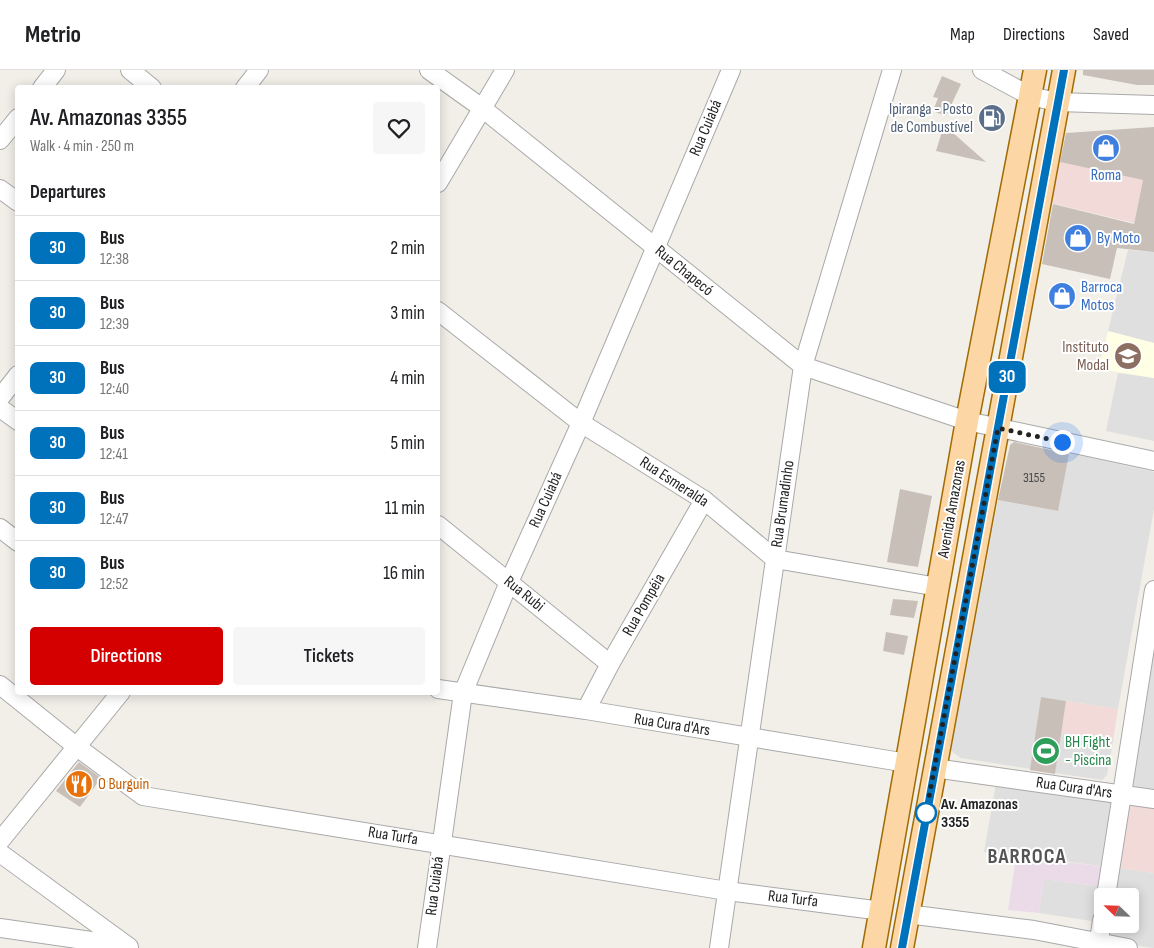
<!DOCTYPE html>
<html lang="en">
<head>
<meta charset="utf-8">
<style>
	:root { --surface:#fff; --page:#f6f6f6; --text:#202124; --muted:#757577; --line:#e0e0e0; --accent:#d40000 }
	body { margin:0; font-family:"Sofia Sans Condensed",sans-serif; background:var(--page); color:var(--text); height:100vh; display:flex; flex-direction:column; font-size:19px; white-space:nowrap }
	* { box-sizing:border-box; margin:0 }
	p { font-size:16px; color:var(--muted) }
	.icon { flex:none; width:28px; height:28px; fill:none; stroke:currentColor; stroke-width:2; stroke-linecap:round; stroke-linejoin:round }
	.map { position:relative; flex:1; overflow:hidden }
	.drawer { position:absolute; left:15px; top:15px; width:425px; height:610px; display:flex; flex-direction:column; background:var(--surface); border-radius:5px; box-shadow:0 2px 12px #0003 }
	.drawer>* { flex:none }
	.badge { padding:0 10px; border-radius:8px; font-size:18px; line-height:32px }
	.needle { width:32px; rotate:293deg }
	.controls { position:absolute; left:1094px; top:818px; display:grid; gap:10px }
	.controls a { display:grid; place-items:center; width:45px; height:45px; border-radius:5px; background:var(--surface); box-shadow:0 2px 12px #0003; font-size:25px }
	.you { position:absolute; width:25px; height:25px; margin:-12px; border:4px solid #fff; border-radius:50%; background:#1a73e8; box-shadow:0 0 0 8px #1a73e833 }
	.map>.badge { position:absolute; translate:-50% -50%; box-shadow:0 0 0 2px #fff }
	h2 { padding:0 15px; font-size:19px; line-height:45px }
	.round { display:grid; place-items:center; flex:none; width:52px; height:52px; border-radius:5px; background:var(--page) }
	.head { display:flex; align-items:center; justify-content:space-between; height:85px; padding:0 15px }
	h1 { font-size:24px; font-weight:600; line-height:38px }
	.primary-button { display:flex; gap:10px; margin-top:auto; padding:10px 15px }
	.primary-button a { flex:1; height:58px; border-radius:5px; background:var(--accent); color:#fff; font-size:20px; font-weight:600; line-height:58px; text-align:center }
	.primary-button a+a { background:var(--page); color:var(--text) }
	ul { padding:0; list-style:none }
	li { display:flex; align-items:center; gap:15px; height:65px; padding:0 15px; border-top:1px solid var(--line) }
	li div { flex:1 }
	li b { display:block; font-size:19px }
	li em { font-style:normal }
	li .badge { min-width:55px; font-weight:700; text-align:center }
	header { display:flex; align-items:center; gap:30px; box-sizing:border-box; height:70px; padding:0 25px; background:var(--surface); border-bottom:1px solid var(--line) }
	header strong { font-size:24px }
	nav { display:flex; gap:28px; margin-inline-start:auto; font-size:18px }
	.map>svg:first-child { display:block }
</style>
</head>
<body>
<header>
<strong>Metrio</strong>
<nav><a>Map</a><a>Directions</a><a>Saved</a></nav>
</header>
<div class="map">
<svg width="1154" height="878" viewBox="0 0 1154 878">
	<rect width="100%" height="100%" fill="#f2efe9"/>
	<g fill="#e0dfdf">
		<path d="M 1128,180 L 1154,182 L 1154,273 L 1108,261 Z"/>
		<path d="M 1118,303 L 1154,308 L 1154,371 L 1106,361 Z"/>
		<path d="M 1069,383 L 1154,402 L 1154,439 L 1118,639 L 1041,627 L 1031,699 L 961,688 L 951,681 L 998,430 L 1057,441 Z"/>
		<path d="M 1154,582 L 1154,720 L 1133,717 Z"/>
		<path d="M 1061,662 L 1113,671 L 1107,705 L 1102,710 L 1055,703 Z"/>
		<path d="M 996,713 L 1119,732 L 1110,797 L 984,782 Z"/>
		<path d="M 1111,797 L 1154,803 L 1154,878 L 1101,871 L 1103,854 L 1130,854 L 1130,826 L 1107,826 Z"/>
		<path d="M 1044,809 L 1104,817 L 1098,852 L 1039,843 Z"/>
	</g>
	<g fill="#f2dad9">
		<path d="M 1060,92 L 1143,110 L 1134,153 L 1051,133 Z"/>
		<path d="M 1066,631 L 1118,639 L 1113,671 L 1061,662 Z"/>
		<path d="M 1121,732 L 1154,737 L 1154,803 L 1111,797 Z"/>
	</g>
	<path fill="#ebdbe8" d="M 1016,787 L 1110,797 L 1106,817 L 1044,809 L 1039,843 L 1008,840 Z"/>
	<path fill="#ffffe5" d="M 1108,261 L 1154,273 L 1154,308 L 1099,299 Z"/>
	<g fill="#c7bfb8">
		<path d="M 1083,0 L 1154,0 L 1154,15 L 1137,15 L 1083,5 Z"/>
		<path d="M 942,6 L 961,14 L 946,46 L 933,41 L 938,28 L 933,27 Z"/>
		<path d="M 944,55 L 986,92 L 936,81 Z"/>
		<path d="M 1154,57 L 1154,182 L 1117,178 L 1110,209 L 1042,194 L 1053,134 L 1134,154 L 1143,110 L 1060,92 L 1066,63 Z"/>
		<path d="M 1014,372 L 1069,384 L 1058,441 L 998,430 L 1010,375 Z"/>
		<path d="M 900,419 L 932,426 L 918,497 L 887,492 Z"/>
		<path d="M 893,529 L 918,531 L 914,548 L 890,545 Z"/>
		<path d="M 886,562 L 908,566 L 904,585 L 883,581 Z"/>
		<path d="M 1041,627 L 1066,631 L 1055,704 L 1030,700 Z"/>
		<path d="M 79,692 L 101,708 L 80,737 L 56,721 Z"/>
	</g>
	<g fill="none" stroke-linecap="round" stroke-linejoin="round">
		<g stroke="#a9a9a9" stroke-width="20">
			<g id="minor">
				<path d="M 130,0 L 152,18"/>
				<path d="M 429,0 L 482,38 L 803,296 L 967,351 L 1154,391"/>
				<path d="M 982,0 L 1030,26 L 1057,32 L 1154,35"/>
				<path d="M 42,18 L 56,0"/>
				<path d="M 245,18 L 259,0"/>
				<path d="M 0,70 L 18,48"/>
				<path d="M 438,113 L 505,0"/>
				<path d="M 0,119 L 18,132"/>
				<path d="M 438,241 L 581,353 L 704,430 L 775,489 L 938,517"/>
				<path d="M 0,328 L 18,305"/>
				<path d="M 0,338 L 18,351"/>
				<path d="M 438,455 L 610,594"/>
				<path d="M 0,458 L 18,472"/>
				<path d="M 0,615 L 77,677 L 143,726 L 727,821 L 882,841"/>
				<path d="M 438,619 L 586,640 L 907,693"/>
				<path d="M 586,640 L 610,594 L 704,430"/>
				<path d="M 934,698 L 1154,729"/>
				<path d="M 0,771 L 121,622"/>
				<path d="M 0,783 L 129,877"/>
				<path d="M 1106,826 L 1154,520"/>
				<path d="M 907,844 L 1034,860 L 1128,878"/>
				<path d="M 0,858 L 126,876"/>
				<path d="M 427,878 L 463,623 L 509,512 L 581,353 L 731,0"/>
				<path d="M 719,878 L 803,296 L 892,0"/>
				<path d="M 1098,878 L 1102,850"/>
			</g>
		</g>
		<g stroke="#a06b00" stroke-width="25">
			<g id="major">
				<path d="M 874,878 L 967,351 L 1035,0"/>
				<path d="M 902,878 L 1064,0"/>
			</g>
		</g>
		<use href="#minor" stroke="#fff" stroke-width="18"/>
		<use href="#major" stroke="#fcd6a4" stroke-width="22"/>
	</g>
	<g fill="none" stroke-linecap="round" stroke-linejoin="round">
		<g stroke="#fff" stroke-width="11">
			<path id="line" d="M 902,878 L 1064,0"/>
		</g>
		<use href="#line" stroke="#0072bc" stroke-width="8"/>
		<path stroke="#222" stroke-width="5" stroke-dasharray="0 9" d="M 926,743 L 998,358 L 1062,372"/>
	</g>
	<defs>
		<g id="fuel-disc" transform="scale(1.4375)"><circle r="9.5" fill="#5c6f8a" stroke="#fff"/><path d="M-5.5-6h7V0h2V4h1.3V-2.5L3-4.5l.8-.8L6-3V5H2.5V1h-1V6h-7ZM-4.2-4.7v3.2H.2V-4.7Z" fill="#fff"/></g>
		<g id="shop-disc" transform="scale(1.4375)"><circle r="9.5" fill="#3f7fe0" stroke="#fff"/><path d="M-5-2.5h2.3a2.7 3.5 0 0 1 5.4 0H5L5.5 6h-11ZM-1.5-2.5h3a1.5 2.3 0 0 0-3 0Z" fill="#fff"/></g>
		<g id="university-disc" transform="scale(1.4375)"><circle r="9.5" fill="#8d6e63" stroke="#fff"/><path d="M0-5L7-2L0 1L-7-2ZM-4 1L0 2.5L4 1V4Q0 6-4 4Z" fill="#fff"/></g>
		<g id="stadium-disc" transform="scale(1.4375)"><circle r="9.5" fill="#2e9e5b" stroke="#fff"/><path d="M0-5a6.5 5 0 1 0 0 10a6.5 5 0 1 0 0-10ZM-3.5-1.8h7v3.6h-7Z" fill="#fff"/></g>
		<g id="restaurant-disc" transform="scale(1.4375)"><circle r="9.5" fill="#e8710a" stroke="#fff"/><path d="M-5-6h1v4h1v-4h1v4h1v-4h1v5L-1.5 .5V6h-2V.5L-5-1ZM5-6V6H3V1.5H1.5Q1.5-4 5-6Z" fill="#fff"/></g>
	</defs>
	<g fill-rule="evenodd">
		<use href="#fuel-disc" x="992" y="48"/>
		<use href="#shop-disc" x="1106" y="78"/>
		<use href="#shop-disc" x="1078" y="168"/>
		<use href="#shop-disc" x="1062" y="226"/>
		<use href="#university-disc" x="1128" y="286"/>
		<use href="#stadium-disc" x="1046" y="681"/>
		<use href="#restaurant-disc" x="79" y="714"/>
	</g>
	<circle fill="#fff" stroke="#0072bc" stroke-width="2.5" cx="926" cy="743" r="10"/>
	<g text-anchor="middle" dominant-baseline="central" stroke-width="4" stroke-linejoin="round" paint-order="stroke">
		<g font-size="14" fill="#4b4948">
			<text x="1034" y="407">3155</text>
		</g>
		<g font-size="16" fill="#4e5e75" stroke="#fff" text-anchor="end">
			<text x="973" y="39">Ipiranga - Posto<tspan x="973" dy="18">de Combustível</tspan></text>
		</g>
		<g font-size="16" fill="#222" stroke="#fff">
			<text transform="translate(706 58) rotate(-67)">Rua Cuiabá</text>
			<text transform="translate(684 201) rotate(39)">Rua Chapecó</text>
			<text transform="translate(674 412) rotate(33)">Rua Esmeralda</text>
			<text transform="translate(546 430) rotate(-66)">Rua Cuiabá</text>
			<text transform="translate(783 434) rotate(-82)">Rua Brumadinho</text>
			<text transform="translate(952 439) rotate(-80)">Avenida Amazonas</text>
			<text transform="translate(524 524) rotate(39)">Rua Rubi</text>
			<text transform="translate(644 535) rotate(-60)">Rua Pompéia</text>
			<text transform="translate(672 655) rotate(9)">Rua Cura d'Ars</text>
			<text transform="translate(1074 718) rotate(8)">Rua Cura d'Ars</text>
			<text transform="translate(393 766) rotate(9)">Rua Turfa</text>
			<text transform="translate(435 816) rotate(-83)">Rua Cuiabá</text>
			<text transform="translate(793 829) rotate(7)">Rua Turfa</text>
		</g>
		<g font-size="16" fill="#366cbe" stroke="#fff" text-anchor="start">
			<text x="1106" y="105" text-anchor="middle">Roma</text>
			<text x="1097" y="168">By Moto</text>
			<text x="1081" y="217">Barroca<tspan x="1081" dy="18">Motos</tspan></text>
		</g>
		<g font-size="16" fill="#785e54" stroke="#fff" text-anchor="end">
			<text x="1109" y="277">Instituto<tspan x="1109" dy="18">Modal</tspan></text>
		</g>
		<g font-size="16" fill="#27864d" stroke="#fff" text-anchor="start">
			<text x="1065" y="672">BH Fight<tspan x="1065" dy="18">- Piscina</tspan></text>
		</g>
		<g font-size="16" fill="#c56008" stroke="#fff" text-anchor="start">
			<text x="98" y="714">O Burguin</text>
		</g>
		<g font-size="16" font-weight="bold" fill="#222" stroke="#fff" text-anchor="start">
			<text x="941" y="734">Av. Amazonas<tspan x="941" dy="18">3355</tspan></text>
		</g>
		<g font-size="21" font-weight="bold" letter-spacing="1" fill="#555" stroke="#fff">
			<text x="1027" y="786">BARROCA</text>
		</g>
	</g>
</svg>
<div class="controls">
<a><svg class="needle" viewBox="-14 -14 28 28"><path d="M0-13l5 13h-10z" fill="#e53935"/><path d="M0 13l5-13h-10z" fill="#757577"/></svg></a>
</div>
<div class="you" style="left:1062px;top:372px"></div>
<b class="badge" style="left:1007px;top:307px;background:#0072bc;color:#fff">30</b>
<section class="drawer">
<div class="head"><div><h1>Av. Amazonas 3355</h1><p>Walk · 4 min · 250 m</p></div><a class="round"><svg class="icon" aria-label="heart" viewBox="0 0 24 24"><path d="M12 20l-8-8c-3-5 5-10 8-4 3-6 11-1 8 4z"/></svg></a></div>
<h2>Departures</h2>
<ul>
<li><span class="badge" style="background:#0072bc;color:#fff">30</span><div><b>Bus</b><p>12:38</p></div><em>2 min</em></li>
<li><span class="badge" style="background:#0072bc;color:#fff">30</span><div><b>Bus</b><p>12:39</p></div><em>3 min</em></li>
<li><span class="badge" style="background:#0072bc;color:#fff">30</span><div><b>Bus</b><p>12:40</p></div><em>4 min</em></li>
<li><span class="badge" style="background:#0072bc;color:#fff">30</span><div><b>Bus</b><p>12:41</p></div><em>5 min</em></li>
<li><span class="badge" style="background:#0072bc;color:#fff">30</span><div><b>Bus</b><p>12:47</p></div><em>11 min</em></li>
<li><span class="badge" style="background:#0072bc;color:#fff">30</span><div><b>Bus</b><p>12:52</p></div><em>16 min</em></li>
</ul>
<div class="primary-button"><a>Directions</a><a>Tickets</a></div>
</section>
</div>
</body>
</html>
